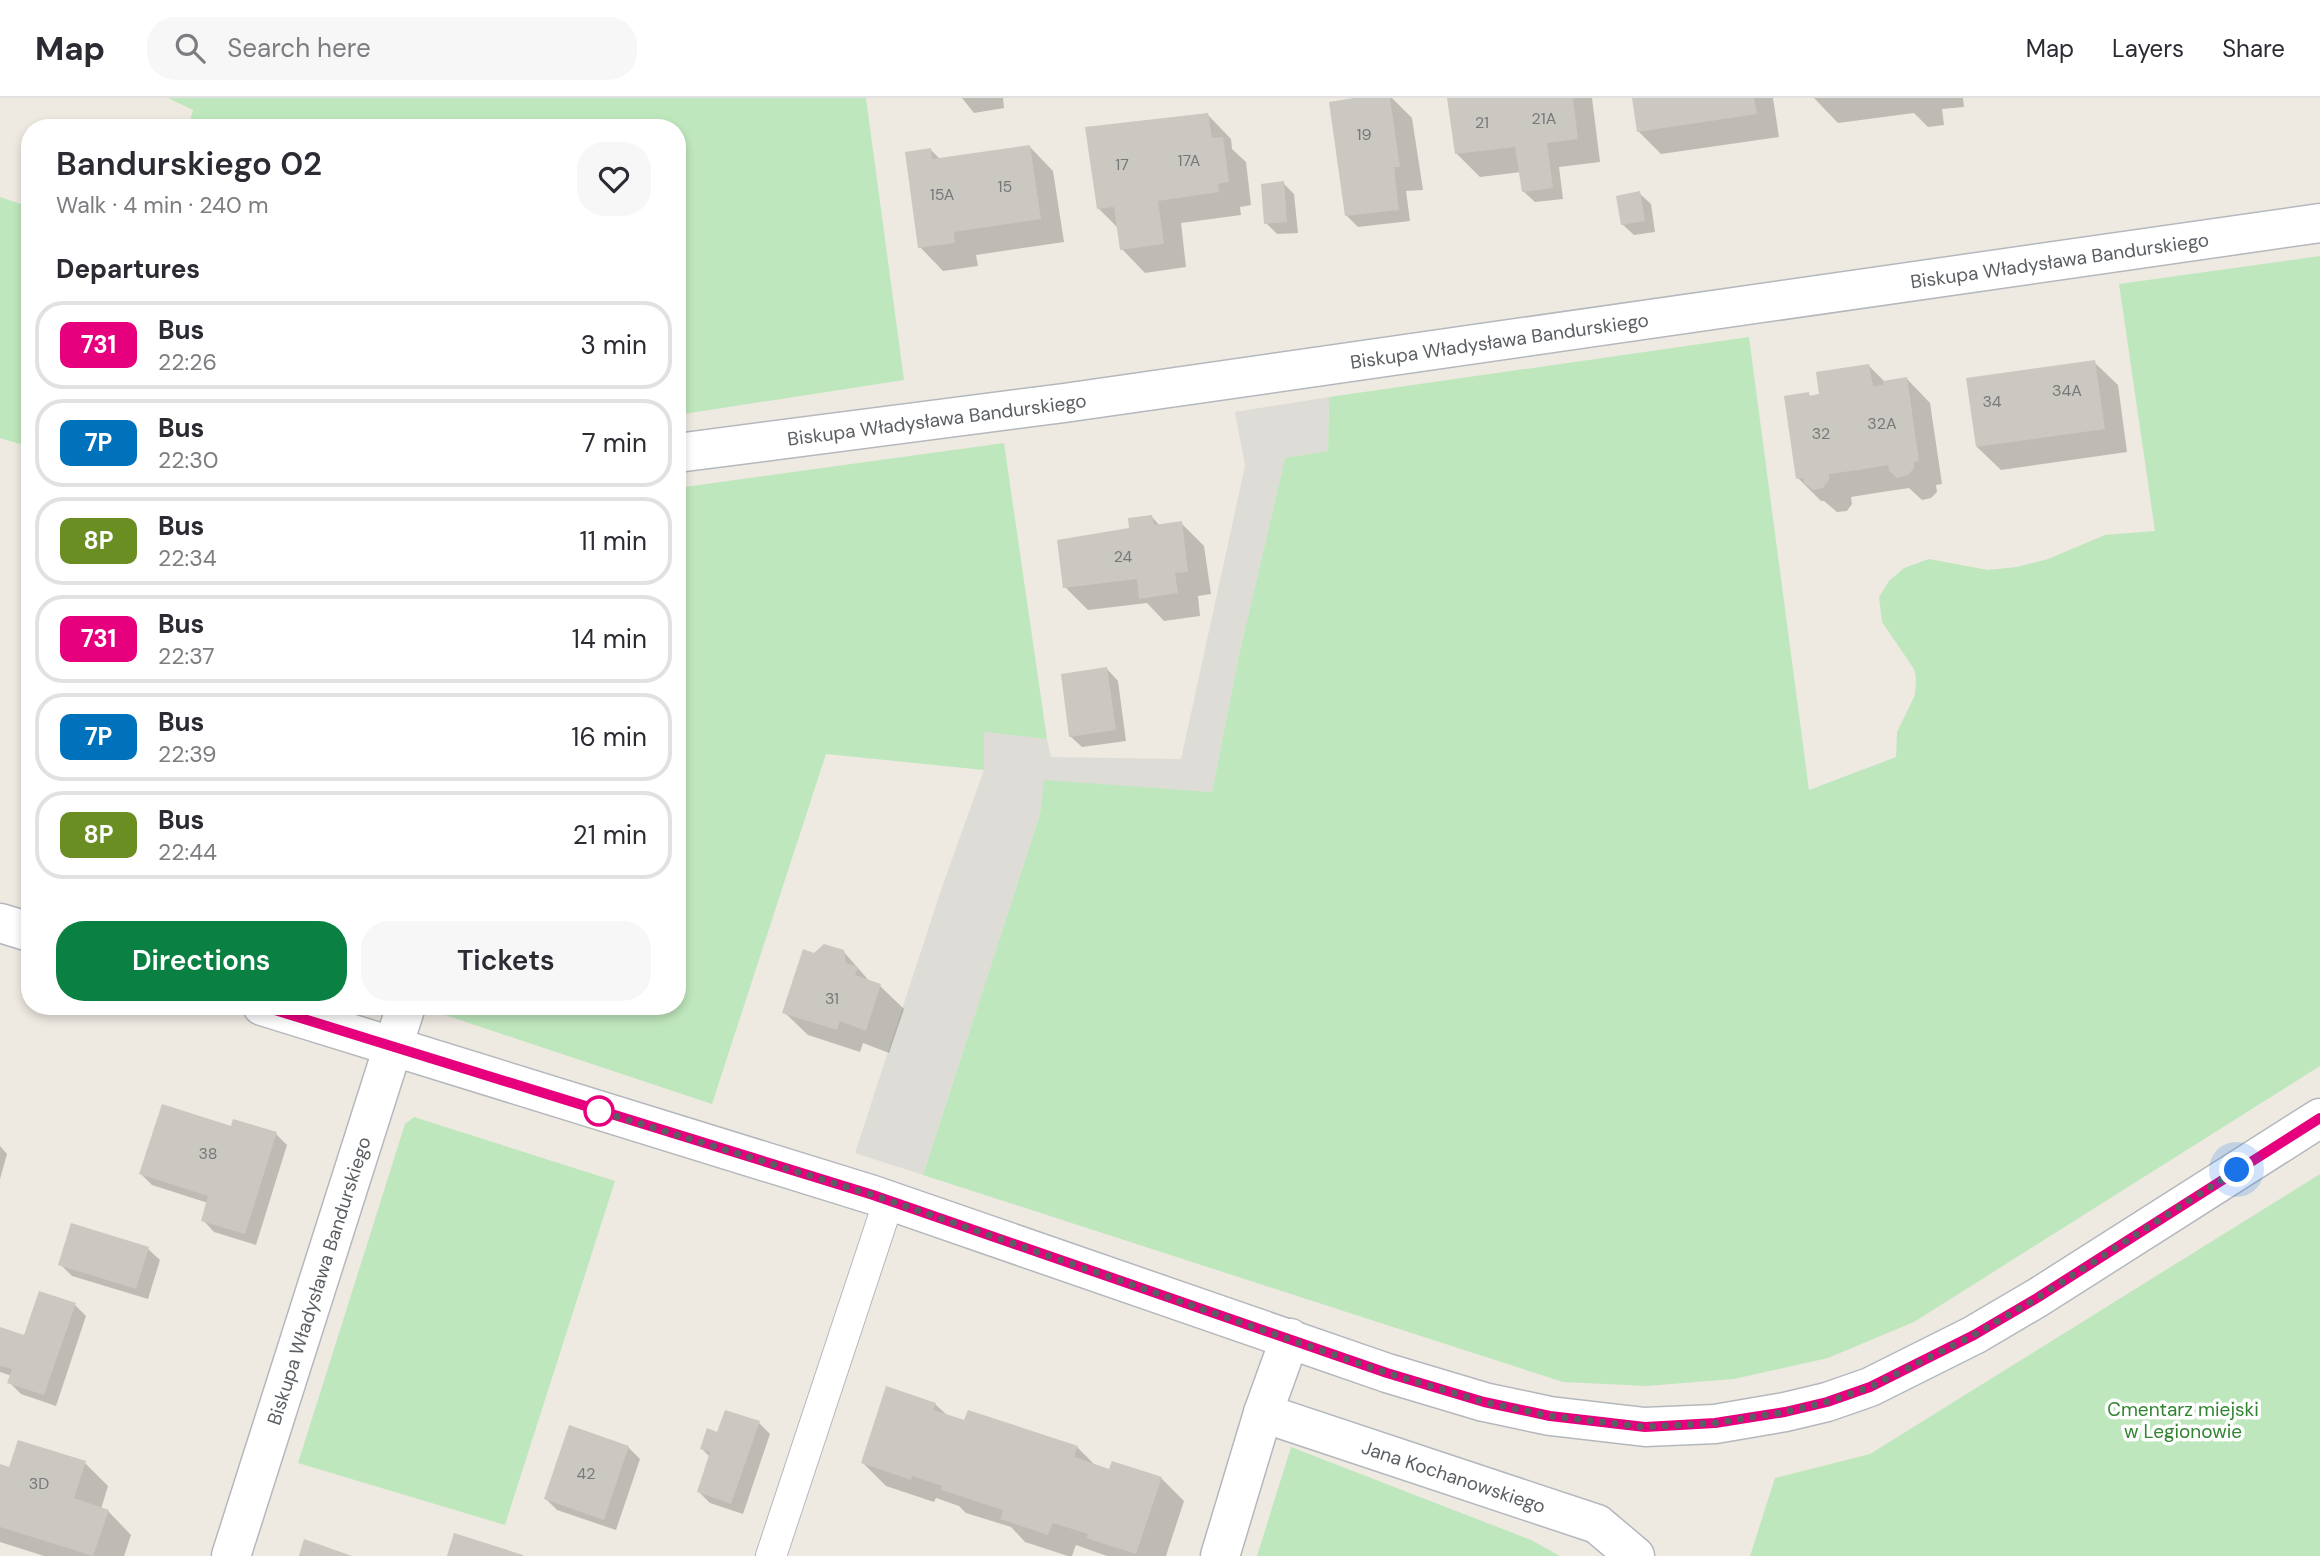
<!DOCTYPE html>
<html lang="en">
<head>
<meta charset="utf-8">
<style>
	:root { --surface:#fff; --page:#f7f7f7; --text:#2b2b33; --muted:#7c7c81; --line:#e1e1e2; --accent:#0b8043 }
	body { margin:0; font-family:"DM Sans",sans-serif; background:var(--page); color:var(--text); height:100vh; display:flex; flex-direction:column; font-size:26px; white-space:nowrap }
	* { box-sizing:border-box; margin:0 }
	p { font-size:23px; color:var(--muted) }
	.icon { flex:none; width:38px; height:38px; fill:none; stroke:currentColor; stroke-width:2; stroke-linecap:round; stroke-linejoin:round }
	.map { position:relative; flex:1; overflow:hidden }
	.side { position:absolute; left:21px; top:21px; width:665px; height:896px; display:flex; flex-direction:column; background:var(--surface); border-radius:28px; box-shadow:0 4px 10px #0003 }
	.side>* { flex:none }
	.badge { padding:0 14px; border-radius:10px; font-size:24px; line-height:46px }
	.you { position:absolute; width:35px; height:35px; margin:-18px; border:5px solid #fff; border-radius:50%; background:#1a73e8; box-shadow:0 0 0 10px #1a73e833 }
	.map>.badge { position:absolute; translate:-50% -50%; box-shadow:0 0 0 4px #fff }
	h2 { padding:0 35px; font-size:26px; line-height:63px }
	.round { display:grid; place-items:center; flex:none; width:74px; height:74px; border-radius:28px; background:var(--page) }
	.summary { display:flex; align-items:center; justify-content:space-between; height:119px; padding:0 35px }
	h1 { font-size:33px; font-weight:600; line-height:52px }
	.cta { display:flex; gap:14px; margin-top:auto; padding:14px 35px }
	.cta a { flex:1; height:80px; border-radius:28px; background:var(--accent); color:#fff; font-size:28px; font-weight:600; line-height:80px; text-align:center }
	.cta a+a { background:var(--page); color:var(--text) }
	ul { padding:0; list-style:none }
	li { display:flex; align-items:center; gap:21px; height:88px; margin:0 14px 10px; padding:0 21px; border:4px solid var(--line); border-radius:28px }
	li div { flex:1 }
	li b { display:block; font-size:26px }
	li em { font-style:normal }
	li .badge { min-width:77px; font-weight:700; text-align:center }
	header { display:flex; align-items:center; gap:42px; box-sizing:border-box; height:98px; padding:0 35px; background:var(--surface); border-bottom:2px solid var(--line) }
	header strong { font-size:33px }
	nav { display:flex; gap:38px; margin-inline-start:auto; font-size:24px }
	.search { width:490px; height:63px; background:var(--page); display:flex; align-items:center; gap:18px; box-sizing:border-box; padding:0 24px; border-radius:28px; color:var(--muted); font-size:26px }
	.map>svg:first-child { display:block }
</style>
</head>
<body>
<header>
<strong>Map</strong>
<div class="search"><svg class="icon" aria-label="search" viewBox="0 0 24 24"><circle cx="10" cy="10" r="6"/><path d="M15 15l6 6"/></svg>Search here</div>
<nav><a>Map</a><a>Layers</a><a>Share</a></nav>
</header>
<div class="map">
<svg width="2320" height="1458" viewBox="0 0 2320 1458">
	<rect width="100%" height="100%" fill="#eeeae2"/>
	<path fill="#dedcd6" d="M 1329,299 L 1328,353 L 1285,360 L 1239,557 L 1212,694 L 1044,683 L 1040,716 L 923,1077 L 855,1055 L 941,792 L 984,672 L 984,634 L 1047,641 L 1051,659 L 1181,661 L 1245,368 L 1235,314 Z"/>
	<g fill="#bfe7bd">
		<path d="M 168,0 L 866,0 L 904,282 L 677,317 L 677,30 L 188,30 L 193,12 Z"/>
		<path d="M 0,99 L 30,109 L 30,349 L 0,340 Z"/>
		<path d="M 2320,158 L 2320,968 L 1914,1224 L 1828,1260 L 1734,1281 L 1646,1288 L 1563,1284 L 923,1077 L 1040,716 L 1044,682 L 1212,694 L 1239,557 L 1285,360 L 1328,353 L 1329,299 L 1749,239 L 1809,692 L 1896,659 L 1897,634 L 1915,597 L 1916,580 L 1914,571 L 1882,524 L 1879,499 L 1889,483 L 1904,470 L 1929,461 L 1988,472 L 2017,469 L 2048,461 L 2105,437 L 2155,433 L 2119,186 Z"/>
		<path d="M 1004,345 L 1047,641 L 984,634 L 984,672 L 826,656 L 712,1006 L 439,915 L 441,908 L 677,908 L 677,390 Z"/>
		<path d="M 414,1019 L 615,1083 L 505,1427 L 298,1365 L 405,1026 Z"/>
		<path d="M 2320,1076 L 2320,1458 L 1750,1458 L 1775,1380 L 1870,1356 Z"/>
		<path d="M 1291,1349 L 1531,1442 L 1560,1458 L 1257,1458 Z"/>
	</g>
	<g fill="#0003">
		<path d="M 962,0 L 1003,0 L 1004,10 L 974,15 Z"/>
		<path d="M 1366,0 L 1392,0 L 1412,20 L 1423,92 L 1406,93 L 1410,123 L 1358,129 L 1346,117 Z"/>
		<path d="M 1449,0 L 1592,0 L 1600,64 L 1559,69 L 1563,101 L 1535,104 L 1523,93 L 1521,74 L 1480,79 L 1457,56 Z"/>
		<path d="M 1633,0 L 1773,0 L 1779,39 L 1661,56 L 1638,33 Z"/>
		<path d="M 1814,0 L 1963,0 L 1964,9 L 1942,11 L 1944,27 L 1928,29 L 1914,15 L 1838,25 Z"/>
		<path d="M 1208,17 L 1231,41 L 1232,51 L 1246,64 L 1251,107 L 1240,109 L 1241,117 L 1181,125 L 1186,169 L 1145,175 L 1122,151 L 1119,131 L 1098,110 Z"/>
		<path d="M 1030,49 L 1053,73 L 1064,144 L 976,157 L 978,168 L 943,173 L 920,149 L 930,51 L 940,61 Z"/>
		<path d="M 1283,85 L 1294,96 L 1298,135 L 1277,136 L 1266,125 Z"/>
		<path d="M 1639,95 L 1651,106 L 1655,134 L 1634,137 L 1622,126 Z"/>
		<path d="M 2094,264 L 2118,287 L 2127,354 L 2001,372 L 1977,349 Z"/>
		<path d="M 1869,268 L 1885,284 L 1907,281 L 1930,305 L 1942,386 L 1936,387 L 1937,394 L 1931,400 L 1922,402 L 1909,390 L 1882,394 L 1851,399 L 1852,406 L 1847,413 L 1837,414 L 1824,403 L 1821,403 L 1798,380 L 1808,296 L 1812,299 L 1821,297 Z"/>
		<path d="M 1152,419 L 1160,428 L 1181,425 L 1204,448 L 1211,496 L 1198,498 L 1200,518 L 1164,523 L 1147,505 L 1088,512 L 1065,489 L 1131,431 Z"/>
		<path d="M 1107,571 L 1118,583 L 1126,643 L 1082,649 L 1070,638 Z"/>
		<path d="M 843,853 L 871,885 L 880,888 L 904,911 L 889,955 L 863,945 L 860,954 L 808,937 L 784,914 L 815,857 Z"/>
		<path d="M 232,1030 L 276,1036 L 287,1047 L 256,1147 L 214,1134 L 203,1122 L 208,1105 L 152,1087 L 141,1076 Z"/>
		<path d="M 0,1048 L 7,1056 L 0,1081 Z"/>
		<path d="M 148,1151 L 160,1162 L 148,1201 L 72,1178 L 60,1166 Z"/>
		<path d="M 75,1207 L 86,1218 L 56,1308 L 21,1296 L 9,1284 L 12,1278 L 0,1274 L 0,1231 L 25,1239 Z"/>
		<path d="M 935,1306 L 949,1319 L 1077,1349 L 1096,1368 L 1110,1373 L 1161,1380 L 1184,1403 L 1166,1458 L 1107,1458 L 1076,1447 L 1072,1458 L 1068,1458 L 1025,1444 L 1011,1429 L 966,1415 L 959,1408 L 936,1400 L 934,1404 L 886,1388 L 863,1365 Z"/>
		<path d="M 759,1325 L 770,1336 L 743,1416 L 710,1405 L 699,1394 L 710,1359 L 702,1351 L 718,1336 Z"/>
		<path d="M 628,1349 L 640,1361 L 616,1432 L 557,1412 L 546,1401 Z"/>
		<path d="M 85,1365 L 108,1388 L 101,1411 L 108,1413 L 131,1437 L 124,1458 L 44,1458 L 0,1444 L 0,1368 L 10,1372 Z"/>
	</g>
	<g fill="#cbc7c1">
		<path d="M 1354,0 L 1390,0 L 1400,69 L 1394,69 L 1399,112 L 1345,118 L 1329,4 Z"/>
		<path d="M 1447,0 L 1573,0 L 1578,41 L 1547,45 L 1553,90 L 1522,94 L 1515,49 L 1455,56 Z"/>
		<path d="M 1632,0 L 1754,0 L 1757,16 L 1637,34 Z"/>
		<path d="M 1208,15 L 1212,40 L 1223,39 L 1229,84 L 1218,86 L 1219,94 L 1158,103 L 1164,146 L 1120,152 L 1114,109 L 1097,111 L 1085,29 Z"/>
		<path d="M 1030,47 L 1041,121 L 954,134 L 955,145 L 918,150 L 905,54 L 931,50 L 932,61 Z"/>
		<path d="M 1284,83 L 1287,124 L 1264,126 L 1261,86 Z"/>
		<path d="M 1640,93 L 1645,123 L 1621,127 L 1616,98 Z"/>
		<path d="M 2095,262 L 2105,331 L 1976,349 L 1966,280 Z"/>
		<path d="M 1869,266 L 1873,288 L 1883,287 L 1883,283 L 1907,279 L 1919,363 L 1914,364 L 1914,370 L 1908,377 L 1897,380 L 1889,373 L 1888,367 L 1858,372 L 1829,376 L 1829,382 L 1823,390 L 1813,392 L 1804,385 L 1803,380 L 1796,381 L 1784,298 L 1809,294 L 1809,298 L 1819,296 L 1816,274 Z"/>
		<path d="M 1152,417 L 1154,427 L 1182,423 L 1188,474 L 1175,475 L 1178,495 L 1139,501 L 1137,481 L 1063,490 L 1057,442 L 1129,430 L 1128,420 Z"/>
		<path d="M 1107,569 L 1116,632 L 1069,639 L 1061,576 Z"/>
		<path d="M 29,626 L 30,626 L 30,654 L 21,651 Z"/>
		<path d="M 824,846 L 844,852 L 846,865 L 858,869 L 855,877 L 881,886 L 866,933 L 840,923 L 837,932 L 782,915 L 803,851 L 814,855 Z"/>
		<path d="M 162,1006 L 231,1028 L 233,1021 L 277,1034 L 245,1136 L 201,1123 L 208,1098 L 139,1076 Z"/>
		<path d="M 71,1125 L 149,1149 L 136,1191 L 58,1167 Z"/>
		<path d="M 39,1193 L 76,1205 L 44,1297 L 7,1285 L 12,1271 L 0,1268 L 0,1229 L 24,1237 Z"/>
		<path d="M 886,1288 L 936,1305 L 934,1312 L 964,1322 L 968,1312 L 1078,1348 L 1074,1359 L 1109,1371 L 1112,1363 L 1162,1379 L 1136,1456 L 1086,1440 L 1088,1436 L 1053,1425 L 1048,1437 L 1000,1421 L 1003,1412 L 941,1392 L 942,1388 L 912,1378 L 911,1382 L 861,1365 Z"/>
		<path d="M 725,1312 L 760,1323 L 731,1406 L 697,1394 L 710,1354 L 700,1351 L 707,1330 L 717,1334 Z"/>
		<path d="M 569,1327 L 629,1348 L 604,1422 L 544,1401 Z"/>
		<path d="M 18,1342 L 86,1363 L 74,1400 L 109,1412 L 93,1458 L 0,1429 L 0,1366 L 9,1369 Z"/>
		<path d="M 454,1435 L 523,1457 L 523,1458 L 447,1458 Z"/>
		<path d="M 304,1441 L 352,1458 L 299,1458 Z"/>
	</g>
	<g fill="none" stroke-linecap="round" stroke-linejoin="round">
		<g stroke="#b4b8bd" stroke-width="32">
			<path id="service" d="M 771,1458 L 889,1102"/>
		</g>
		<g stroke="#b4b8bd" stroke-width="41">
			<g id="minor">
				<path id="s1" d="M 677,355 L 1064,305 L 2320,125"/>
				<path id="s2" d="M 1263,1315 L 1597,1426 L 1635,1458"/>
				<path id="s3" d="M 231,1458 L 406,908"/>
				<path d="M 1220,1458 L 1263,1315 L 1290,1240"/>
			</g>
		</g>
		<g stroke="#b4b8bd" stroke-width="41">
			<g id="tertiary">
				<path d="M 0,825 L 30,834"/>
				<path d="M 262,908 L 873,1097 L 1387,1275 L 1484,1304 L 1550,1318 L 1645,1329 L 1715,1326 L 1785,1314 L 1827,1304 L 1870,1289 L 1974,1237 L 2037,1200 L 2320,1020"/>
			</g>
		</g>
		<use href="#service" stroke="#fff" stroke-width="30"/>
		<use href="#minor" stroke="#fff" stroke-width="38"/>
		<use href="#tertiary" stroke="#fff" stroke-width="38"/>
	</g>
	<g fill="none" stroke-linecap="round" stroke-linejoin="round">
		<g stroke="#fff" stroke-width="16">
			<path id="line" d="M 262,908 L 873,1097 L 1387,1275 L 1484,1304 L 1550,1318 L 1645,1329 L 1715,1325 L 1785,1314 L 1827,1304 L 1870,1289 L 1974,1237 L 2037,1200 L 2320,1020"/>
		</g>
		<use href="#line" stroke="#e6007e" stroke-width="10"/>
		<path stroke="#5a5f63" stroke-width="7" stroke-dasharray="0 12.6" d="M 599,1013 L 596,1012 L 873,1097 L 1387,1275 L 1484,1304 L 1550,1318 L 1645,1329 L 1715,1325 L 1785,1314 L 1827,1304 L 1870,1289 L 1974,1237 L 2037,1200 L 2237,1072"/>
	</g>
	<circle fill="#fff" stroke="#e6007e" stroke-width="3.5" cx="599" cy="1013" r="14"/>
	<g text-anchor="middle" dominant-baseline="central" stroke-width="7" stroke-linejoin="round" paint-order="stroke">
		<g font-size="16" fill="#76797a">
			<text x="1544" y="20">21A</text>
			<text x="1482" y="24">21</text>
			<text x="1364" y="36">19</text>
			<text x="1189" y="62">17A</text>
			<text x="1122" y="66">17</text>
			<text x="1005" y="88">15</text>
			<text x="942" y="96">15A</text>
			<text x="2067" y="292">34A</text>
			<text x="1992" y="303">34</text>
			<text x="1882" y="325">32A</text>
			<text x="1821" y="335">32</text>
			<text x="1123" y="458">24</text>
			<text x="832" y="900">31</text>
			<text x="208" y="1055">38</text>
			<text x="586" y="1375">42</text>
			<text x="39" y="1385">3D</text>
		</g>
		<g font-size="19" fill="#5a5f63" stroke="#fff">
			<text stroke="none"><textPath href="#s1" startOffset="1396">Biskupa Władysława Bandurskiego</textPath></text>
			<text stroke="none"><textPath href="#s1" startOffset="830">Biskupa Władysława Bandurskiego</textPath></text>
			<text stroke="none"><textPath href="#s1" startOffset="262">Biskupa Władysława Bandurskiego</textPath></text>
			<text stroke="none"><textPath href="#s3" startOffset="289">Biskupa Władysława Bandurskiego</textPath></text>
			<text stroke="none"><textPath href="#s2" startOffset="201">Jana Kochanowskiego</textPath></text>
		</g>
		<g font-size="19" fill="#318430" stroke="#fff">
			<text x="2183" y="1311">Cmentarz miejski<tspan x="2183" dy="22">w Legionowie</tspan></text>
		</g>
	</g>
</svg>
<div class="you" style="left:2237px;top:1072px"></div>
<section class="side">
<div class="summary"><div><h1>Bandurskiego 02</h1><p>Walk · 4 min · 240 m</p></div><a class="round"><svg class="icon" aria-label="heart" viewBox="0 0 24 24"><path d="M12 20l-8-8c-3-5 5-10 8-4 3-6 11-1 8 4z"/></svg></a></div>
<h2>Departures</h2>
<ul>
<li><span class="badge" style="background:#e6007e;color:#fff">731</span><div><b>Bus</b><p>22:26</p></div><em>3 min</em></li>
<li><span class="badge" style="background:#0072bc;color:#fff">7P</span><div><b>Bus</b><p>22:30</p></div><em>7 min</em></li>
<li><span class="badge" style="background:#6b8e23;color:#fff">8P</span><div><b>Bus</b><p>22:34</p></div><em>11 min</em></li>
<li><span class="badge" style="background:#e6007e;color:#fff">731</span><div><b>Bus</b><p>22:37</p></div><em>14 min</em></li>
<li><span class="badge" style="background:#0072bc;color:#fff">7P</span><div><b>Bus</b><p>22:39</p></div><em>16 min</em></li>
<li><span class="badge" style="background:#6b8e23;color:#fff">8P</span><div><b>Bus</b><p>22:44</p></div><em>21 min</em></li>
</ul>
<div class="cta"><a>Directions</a><a>Tickets</a></div>
</section>
</div>
</body>
</html>
